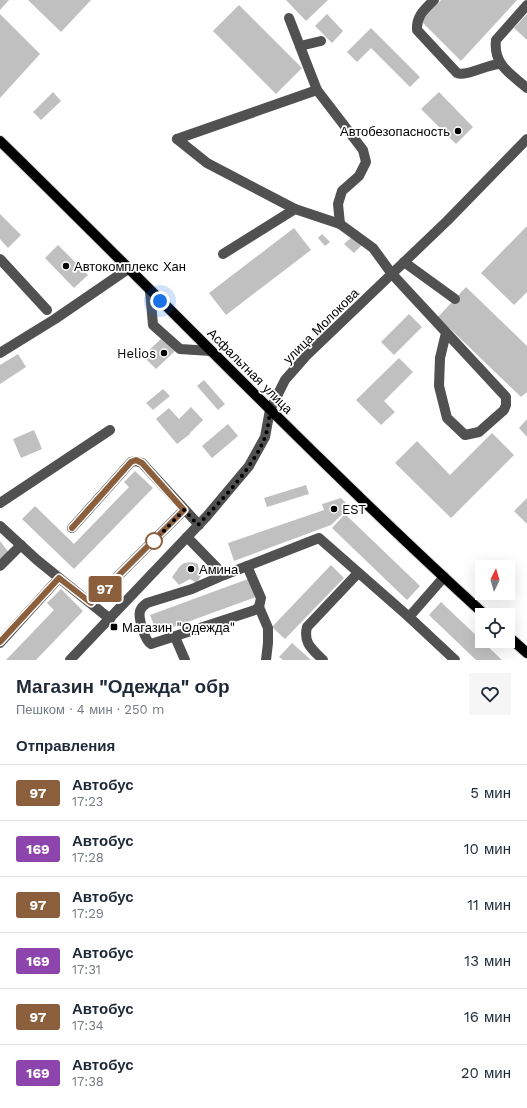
<!DOCTYPE html>
<html lang="ru">
<head>
<meta charset="utf-8">
<style>
	:root { --surface:#fff; --page:#f6f6f7; --text:#1f2937; --muted:#747a83; --line:#e0e1e3 }
	body { margin:0; font-family:"Work Sans",sans-serif; background:var(--page); color:var(--text); height:100vh; display:flex; flex-direction:column; font-size:15px; white-space:nowrap }
	* { box-sizing:border-box; margin:0 }
	p { font-size:13px; color:var(--muted) }
	.icon { flex:none; width:22px; height:22px; fill:none; stroke:currentColor; stroke-width:2; stroke-linecap:round; stroke-linejoin:round }
	.map { position:relative; height:660px; overflow:hidden }
	.side { display:flex; flex-direction:column; background:var(--surface); flex:1 }
	.side>* { flex:none }
	.badge { padding:0 8px; border-radius:3px; font-size:14px; line-height:26px }
	.needle { width:26px; rotate:5deg }
	.fabs { position:absolute; left:475px; top:560px; display:grid; gap:8px }
	.fabs a { display:grid; place-items:center; width:40px; height:40px; border-radius:0px; background:var(--surface); box-shadow:0 4px 16px #0002; font-size:20px }
	.you { position:absolute; width:20px; height:20px; margin:-10px; border:3px solid #fff; border-radius:50%; background:#1a73e8; box-shadow:0 0 0 6px #1a73e833 }
	.map>.badge { position:absolute; translate:-50% -50%; box-shadow:0 0 0 2px #fff }
	h2 { padding:0 16px; font-size:15px; line-height:36px }
	.round { display:grid; place-items:center; flex:none; width:42px; height:42px; border-radius:0px; background:var(--page) }
	.headline { display:flex; align-items:center; justify-content:space-between; height:68px; padding:0 16px }
	h1 { font-size:19px; font-weight:700; line-height:30px }
	ul { padding:0; list-style:none }
	li { display:flex; align-items:center; gap:12px; height:56px; padding:0 16px; border-top:1px solid var(--line) }
	li div { flex:1 }
	li b { display:block; font-size:15px }
	li em { font-style:normal }
	li .badge { min-width:44px; font-weight:700; text-align:center }
	.map>svg:first-child { display:block }
</style>
</head>
<body>
<div class="map">
<svg width="527" height="660" viewBox="0 0 527 660">
	<rect width="100%" height="100%" fill="#fff"/>
	<g fill="#c0c0c0">
		<path d="M 0,0 L 9,0 L 0,10 Z"/>
		<path d="M 28,0 L 91,0 L 61,32 Z"/>
		<path d="M 286,0 L 328,0 L 306,21 Z"/>
		<path d="M 441,0 L 517,0 L 461,61 L 421,21 Z"/>
		<path d="M 239,5 L 302,68 L 276,94 L 213,31 Z"/>
		<path d="M 0,14 L 40,54 L 0,98 Z"/>
		<path d="M 327,14 L 343,31 L 332,43 L 315,26 Z"/>
		<path d="M 527,14 L 527,40 L 514,28 Z"/>
		<path d="M 371,28 L 420,77 L 410,87 L 371,48 L 357,62 L 347,52 Z"/>
		<path d="M 53,92 L 61,101 L 41,120 L 33,112 Z"/>
		<path d="M 439,92 L 473,127 L 456,144 L 421,109 Z"/>
		<path d="M 0,214 L 21,235 L 8,248 L 0,239 Z"/>
		<path d="M 527,226 L 527,292 L 514,305 L 481,273 Z"/>
		<path d="M 294,228 L 311,250 L 226,315 L 209,293 Z"/>
		<path d="M 322,234 L 330,242 L 325,246 L 318,238 Z"/>
		<path d="M 353,236 L 362,245 L 354,253 L 344,244 Z"/>
		<path d="M 58,245 L 88,275 L 74,288 L 45,258 Z"/>
		<path d="M 466,287 L 527,346 L 527,392 L 521,397 L 438,317 Z"/>
		<path d="M 409,314 L 422,327 L 394,355 L 381,342 Z"/>
		<path d="M 163,337 L 176,350 L 156,369 L 143,356 Z"/>
		<path d="M 18,354 L 26,367 L 0,384 L 0,365 Z"/>
		<path d="M 399,358 L 413,372 L 384,401 L 395,412 L 381,425 L 356,400 Z"/>
		<path d="M 204,380 L 225,404 L 218,410 L 197,386 Z"/>
		<path d="M 163,389 L 170,396 L 153,410 L 146,403 Z"/>
		<path d="M 191,407 L 203,420 L 190,433 L 190,434 L 177,444 L 156,419 L 169,408 L 179,419 Z"/>
		<path d="M 527,419 L 527,437 L 519,428 Z"/>
		<path d="M 228,424 L 238,436 L 212,458 L 202,446 Z"/>
		<path d="M 34,430 L 42,449 L 21,458 L 13,439 Z"/>
		<path d="M 492,433 L 514,455 L 451,518 L 395,463 L 417,441 L 450,475 Z"/>
		<path d="M 135,471 L 153,488 L 74,569 L 22,519 L 35,506 L 74,544 L 129,487 L 124,482 Z"/>
		<path d="M 306,485 L 309,494 L 267,507 L 264,498 Z"/>
		<path d="M 341,498 L 350,507 L 331,525 L 234,561 L 228,543 L 324,510 L 322,504 Z"/>
		<path d="M 527,498 L 527,524 L 514,511 Z"/>
		<path d="M 345,514 L 420,586 L 407,600 L 332,528 Z"/>
		<path d="M 0,541 L 9,553 L 0,559 Z"/>
		<path d="M 192,562 L 198,564 L 198,567 L 203,572 L 197,583 L 190,579 L 179,585 L 172,577 L 180,566 L 184,563 Z"/>
		<path d="M 331,565 L 344,578 L 285,639 L 272,627 Z"/>
		<path d="M 248,579 L 256,597 L 157,633 L 150,615 Z"/>
		<path d="M 61,589 L 83,611 L 36,660 L 6,660 L 54,610 L 47,603 Z"/>
		<path d="M 441,602 L 502,660 L 476,660 L 429,615 Z"/>
		<path d="M 292,643 L 311,660 L 283,660 L 279,657 Z"/>
	</g>
	<g fill="none" stroke-linecap="round" stroke-linejoin="round">
		<g stroke="#dbdbdb" stroke-width="12">
			<g id="major">
				<path d="M 0,141 C 162,299 318,463 485,615"/>
				<path d="M 508,636 L 527,653"/>
			</g>
		</g>
		<g stroke="#515151" stroke-width="10">
			<path d="M 434,0 C 425,9 416,16 417,30 L 457,73 C 466,77 488,64 500,64"/>
			<path d="M 527,5 L 496,40 C 493,65 511,74 527,88"/>
			<path d="M 300,46 L 321,41"/>
			<path d="M 317,90 L 363,150 L 366,162 L 359,176 L 342,191 L 338,204 L 340,224"/>
			<path d="M 177,139 L 317,90 L 289,18"/>
			<path d="M 177,139 L 207,163 L 295,209"/>
			<path d="M 223,254 L 295,209 L 340,224 L 373,248 L 392,274 L 506,397 L 506,405 L 504,410 L 479,432 L 465,435 L 447,418 L 439,386 L 440,358 L 446,333"/>
			<path d="M 0,259 L 47,310"/>
			<path d="M 404,262 L 455,299"/>
			<path d="M 150,291 L 153,325 L 180,349 L 211,351"/>
			<path d="M 0,353 L 55,319 L 128,269"/>
			<path d="M 0,503 L 110,430"/>
			<path d="M 0,526 L 37,560 L 110,619"/>
			<path d="M 72,528 L 131,462 L 136,461 L 142,463 L 199,525"/>
			<path d="M 187,537 L 224,575 L 319,538 L 409,617 L 455,660"/>
			<path d="M 0,566 L 21,545"/>
			<path d="M 224,575 L 192,589 L 147,603 C 144,605 141,608 140,611 C 138,618 145,641 151,644 L 255,610 L 259,607 L 261,598 L 247,566"/>
			<path d="M 91,603 L 184,510"/>
			<path d="M 259,607 L 268,628 L 268,643 L 266,660"/>
			<path d="M 409,617 L 444,577"/>
			<path d="M 175,637 L 185,660"/>
			<path d="M 0,643 L 59,578"/>
			<path d="M 70,660 L 207,516 L 249,466 L 265,437 L 270,410 L 285,380 L 306,356 L 447,221 L 527,139"/>
			<path d="M 323,660 C 312,649 303,643 307,627 L 358,573"/>
		</g>
		<use href="#major" stroke="#000" stroke-width="10"/>
	</g>
	<g fill="none" stroke-linecap="round" stroke-linejoin="round">
		<g stroke="#fff" stroke-width="9">
			<path id="line" d="M 0,642 L 59,578 L 91,603 L 184,510 L 142,463 L 136,460 L 131,462 L 72,528"/>
		</g>
		<use href="#line" stroke="#8b5e3c" stroke-width="6"/>
		<path stroke="#000" stroke-width="4" stroke-dasharray="0 7.2" d="M 154,541 L 184,510 L 198,525 C 220,502 254,467 265,437 C 268,429 269,419 270,410 L 160,301"/>
	</g>
	<g fill="#000" stroke="#fff" stroke-width="1.5">
		<circle cx="458" cy="131" r="4"/>
		<circle cx="66" cy="266" r="4"/>
		<circle cx="164" cy="353" r="4"/>
		<circle cx="334" cy="509" r="4"/>
		<circle cx="191" cy="569" r="4"/>
		<rect x="110" y="623" width="8" height="8" rx="2"/>
	</g>
	<circle fill="#fff" stroke="#8b5e3c" stroke-width="2" cx="154" cy="541" r="8"/>
	<g text-anchor="middle" dominant-baseline="central" stroke-width="3.5" stroke-linejoin="round" paint-order="stroke">
		<g font-size="13" fill="#000" stroke="#fff" text-anchor="start">
			<text x="450" y="131" text-anchor="end">Автобезопасность</text>
			<text x="74" y="266">Автокомплекс Хан</text>
			<text x="156" y="353" text-anchor="end">Helios</text>
			<text x="342" y="509">EST</text>
			<text x="199" y="569">Амина</text>
			<text x="122" y="627">Магазин "Одежда"</text>
		</g>
		<g font-size="13" fill="#000" stroke="#fff">
			<text transform="translate(321 326) rotate(-45)">улица Молокова</text>
			<text transform="translate(250 371) rotate(45)">Асфальтная улица</text>
		</g>
	</g>
</svg>
<div class="fabs">
<a><svg class="needle" viewBox="-14 -14 28 28"><path d="M0-13l5 13h-10z" fill="#e53935"/><path d="M0 13l5-13h-10z" fill="#747a83"/></svg></a>
<a><svg class="icon" aria-label="locate" viewBox="0 0 24 24"><circle cx="12" cy="12" r="6"/><path d="M12 2v4M12 18v4M2 12h4M18 12h4"/></svg></a>
</div>
<div class="you" style="left:160px;top:301px"></div>
<b class="badge" style="left:105px;top:589px;background:#8b5e3c;color:#fff">97</b>
</div>
<section class="side">
<div class="headline"><div><h1>Магазин &quot;Одежда&quot; обр</h1><p>Пешком · 4 мин · 250 m</p></div><a class="round"><svg class="icon" aria-label="heart" viewBox="0 0 24 24"><path d="M12 20l-8-8c-3-5 5-10 8-4 3-6 11-1 8 4z"/></svg></a></div>
<h2>Отправления</h2>
<ul>
<li><span class="badge" style="background:#8b5e3c;color:#fff">97</span><div><b>Автобус</b><p>17:23</p></div><em>5 мин</em></li>
<li><span class="badge" style="background:#8e44ad;color:#fff">169</span><div><b>Автобус</b><p>17:28</p></div><em>10 мин</em></li>
<li><span class="badge" style="background:#8b5e3c;color:#fff">97</span><div><b>Автобус</b><p>17:29</p></div><em>11 мин</em></li>
<li><span class="badge" style="background:#8e44ad;color:#fff">169</span><div><b>Автобус</b><p>17:31</p></div><em>13 мин</em></li>
<li><span class="badge" style="background:#8b5e3c;color:#fff">97</span><div><b>Автобус</b><p>17:34</p></div><em>16 мин</em></li>
<li><span class="badge" style="background:#8e44ad;color:#fff">169</span><div><b>Автобус</b><p>17:38</p></div><em>20 мин</em></li>
</ul>
</section>
</body>
</html>
